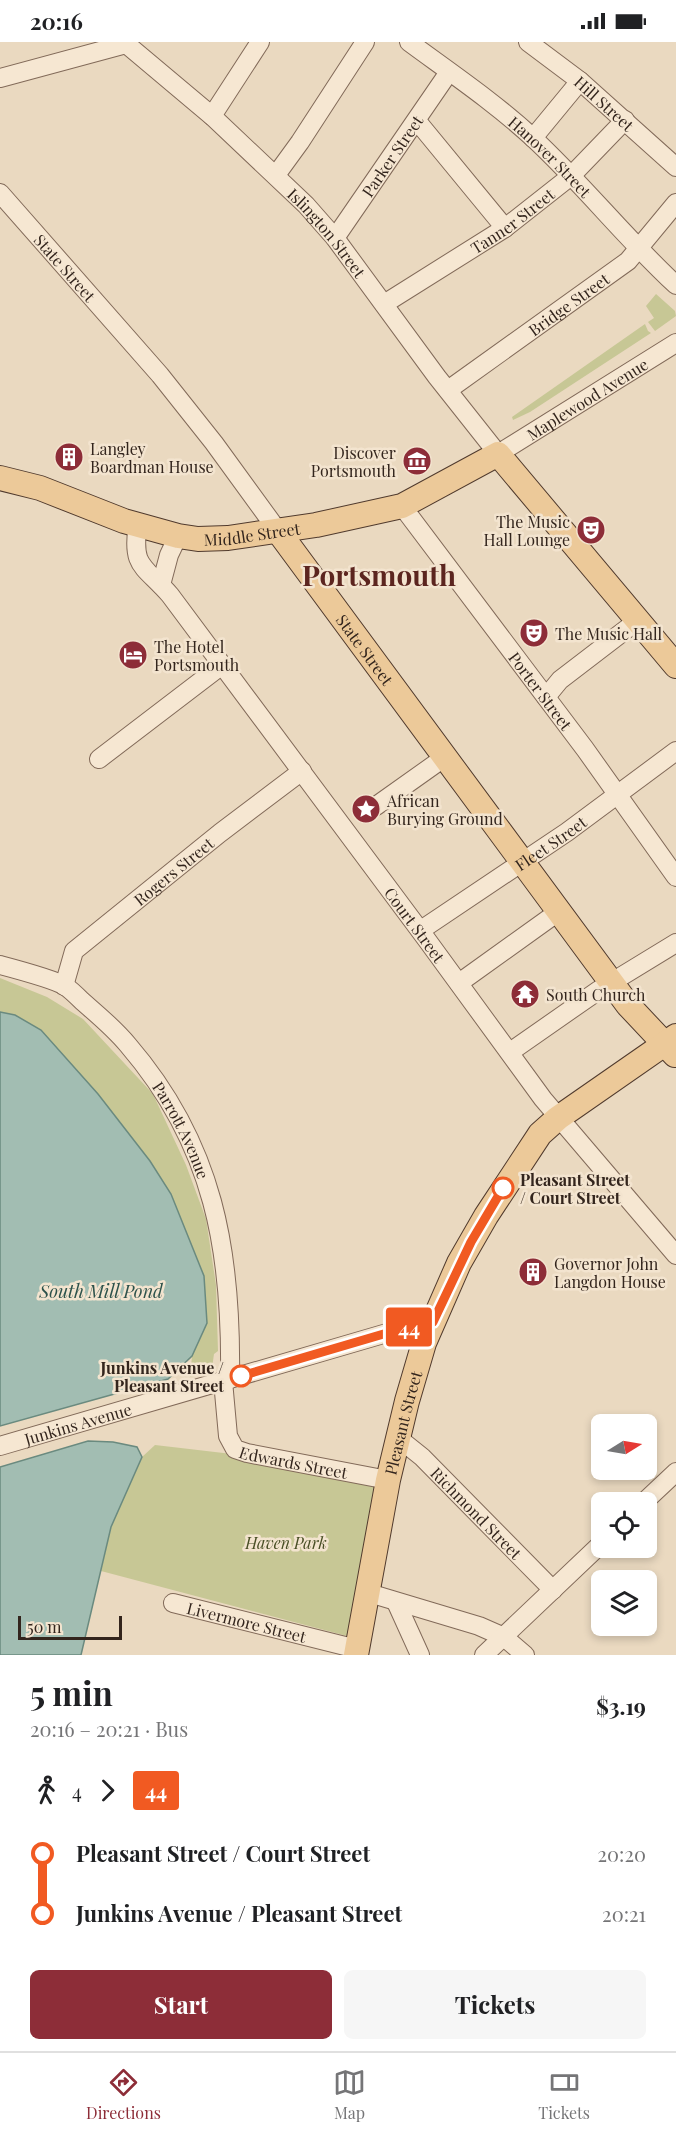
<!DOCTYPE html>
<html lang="en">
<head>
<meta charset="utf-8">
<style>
	:root { --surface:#fff; --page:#f6f6f6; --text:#202124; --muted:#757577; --line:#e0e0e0; --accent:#8d2d38 }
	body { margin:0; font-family:"Playfair Display",serif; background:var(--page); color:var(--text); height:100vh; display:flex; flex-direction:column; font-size:22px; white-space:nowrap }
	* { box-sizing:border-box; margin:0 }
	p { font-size:20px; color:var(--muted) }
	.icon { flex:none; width:33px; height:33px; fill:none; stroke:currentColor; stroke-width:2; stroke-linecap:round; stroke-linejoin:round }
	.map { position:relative; height:1613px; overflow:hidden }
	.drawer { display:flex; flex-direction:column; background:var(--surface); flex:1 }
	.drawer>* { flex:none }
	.badge { padding:0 12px; border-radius:4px; font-size:21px; line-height:39px }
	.needle { width:39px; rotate:79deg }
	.controls { position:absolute; left:591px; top:1372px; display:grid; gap:12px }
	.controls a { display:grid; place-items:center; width:66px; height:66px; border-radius:9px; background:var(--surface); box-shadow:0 3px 9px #0003; font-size:30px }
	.scale { position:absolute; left:18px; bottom:15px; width:104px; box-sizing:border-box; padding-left:6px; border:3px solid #33251d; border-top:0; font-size:16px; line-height:21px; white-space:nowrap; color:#33251d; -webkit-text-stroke:4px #f3e4cf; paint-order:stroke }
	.map>.badge { position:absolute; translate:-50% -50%; box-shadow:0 0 0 3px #fff }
	.legs { display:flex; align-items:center; gap:9px; height:66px; padding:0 30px; font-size:20px }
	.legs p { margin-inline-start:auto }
	.summary { display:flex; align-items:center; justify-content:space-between; height:102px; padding:0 30px }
	h1 { font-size:33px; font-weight:700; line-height:45px }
	.cta { display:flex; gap:12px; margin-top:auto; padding:12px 30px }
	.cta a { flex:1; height:69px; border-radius:9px; background:var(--accent); color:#fff; font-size:24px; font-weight:700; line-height:69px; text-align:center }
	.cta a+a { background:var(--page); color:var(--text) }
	ul { padding:0 30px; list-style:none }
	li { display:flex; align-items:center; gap:21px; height:60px; font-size:22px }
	li i { display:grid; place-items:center; width:9px; height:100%; margin:0 8px; background:currentColor }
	li i::after { content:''; width:15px; height:15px; margin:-8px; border:4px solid; border-radius:50%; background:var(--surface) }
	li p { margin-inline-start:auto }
	li:first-child i { background:linear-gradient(#0000 50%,currentColor 0) }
	li:last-child i { background:linear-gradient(currentColor 50%,#0000 0) }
	.status { display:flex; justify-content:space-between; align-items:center; height:42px; padding:0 30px; background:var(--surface); direction:ltr }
	.status svg { height:16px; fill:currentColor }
	.dock { display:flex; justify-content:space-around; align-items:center; height:84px; border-top:2px solid var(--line); background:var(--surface); font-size:16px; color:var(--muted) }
	.dock a { display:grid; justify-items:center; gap:3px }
	.dock .on { color:var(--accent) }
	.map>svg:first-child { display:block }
</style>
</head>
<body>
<div class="status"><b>20:16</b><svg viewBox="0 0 49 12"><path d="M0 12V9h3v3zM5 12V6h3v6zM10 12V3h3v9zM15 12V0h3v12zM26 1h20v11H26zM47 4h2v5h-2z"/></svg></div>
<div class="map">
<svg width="676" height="1613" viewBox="0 0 676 1613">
	<rect width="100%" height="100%" fill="#ead9c0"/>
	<g fill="#c7c795">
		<path d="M 656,252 L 675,269 L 676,274 L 655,289 L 648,280 L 654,276 L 646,264 Z"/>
		<path d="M 645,282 L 648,289 L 651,291 L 530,370 L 513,378 L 512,375 Z"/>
		<path d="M 0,936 L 47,955 L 83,977 L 153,1052 L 186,1123 L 206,1177 L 216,1243 L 218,1309 L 214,1312 L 212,1326 L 202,1332 L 190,1335 L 192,1314 L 207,1281 L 204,1234 L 171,1152 L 150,1119 L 98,1052 L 41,988 L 15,973 L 0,970 Z"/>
		<path d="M 155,1403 L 232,1412 L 375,1440 L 347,1594 L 101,1529 L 111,1485 L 142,1415 Z"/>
	</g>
	<g fill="#a2bdb2" stroke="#6a8a7f" stroke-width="1.5">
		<path d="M 0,970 L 15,973 L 41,988 L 98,1052 L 150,1119 L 171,1152 L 204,1234 L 207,1281 L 192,1314 L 168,1337 L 0,1384 Z"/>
		<path d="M 88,1399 L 113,1400 L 137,1405 L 142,1415 L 111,1485 L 81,1613 L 0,1613 L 0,1425 Z"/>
	</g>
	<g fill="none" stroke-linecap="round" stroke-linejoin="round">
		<g stroke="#826a59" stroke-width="20">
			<g id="minor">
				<path id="s1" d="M 124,0 L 212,74 L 306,163 L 335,196 L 437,335 L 498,412 L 676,301"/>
				<path id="s2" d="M 409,0 C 451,31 494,60 532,95 C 583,142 626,197 676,243"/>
				<path id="s3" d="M 528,0 L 580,39 L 676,125"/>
				<path d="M 0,36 L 126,2"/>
				<path d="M 212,74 L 260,0"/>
				<path d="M 417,79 L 505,186"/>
				<path d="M 533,96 L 580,39"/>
				<path d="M 276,133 L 300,100 L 365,0"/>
				<path id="s4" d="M 0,151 L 160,333 L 214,401 L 278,489"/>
				<path id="s5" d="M 335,196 L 449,30"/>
				<path id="s6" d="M 384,262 L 505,186 L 571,134 L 625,78"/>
				<path id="s7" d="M 448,348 L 628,219 L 676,161"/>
				<path id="s8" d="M 402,464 L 585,707 L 676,835"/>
				<path id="s9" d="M 138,482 C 131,526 144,523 170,553 L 427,898 L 543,1057 L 676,1213"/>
				<path d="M 161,543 L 169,513 L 178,494"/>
				<path d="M 546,655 L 560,638 L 637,579"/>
				<path d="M 99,717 L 222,623"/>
				<path d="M 376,764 L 445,715"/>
				<path id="s10" d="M 421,888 L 567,790 L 676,709"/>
				<path id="s11" d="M 0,923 C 15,927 53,937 65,944 C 71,948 77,954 82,959 C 98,973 114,986 128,1003 C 214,1103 232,1209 230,1337"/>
				<path d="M 459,941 L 558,870"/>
				<path id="s12" d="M 64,944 L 74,909 L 220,791 L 302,729"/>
				<path d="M 510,1010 L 599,948 L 676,901"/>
				<path id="s13" d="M 223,1339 L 228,1394 L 235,1407 L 247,1411 L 388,1438"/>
				<path id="s14" d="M 397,1395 L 422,1415 L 553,1548"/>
				<path id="s15" d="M 0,1404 L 404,1286 L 433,1280"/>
				<path d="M 643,1461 L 676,1430"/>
				<path d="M 369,1551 L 479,1584 L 504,1595 L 525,1613"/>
				<path d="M 396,1560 L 420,1613"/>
				<path id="s16" d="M 173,1561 L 357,1607"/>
				<path d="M 484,1613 L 602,1501"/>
			</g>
		</g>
		<g stroke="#503a2d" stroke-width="26">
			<g id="major">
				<path id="s17" d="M 0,436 L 40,446 L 124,479 L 178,494 L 198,497 L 228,496 L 316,483 L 402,464 L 498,412 L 676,624"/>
				<path id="s18" d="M 278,489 L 628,963 L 675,1013"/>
				<path id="s19" d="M 356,1613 L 388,1438 L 407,1359 L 424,1301 L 459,1221 L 486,1174 L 540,1092 L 558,1076 L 676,994"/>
			</g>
		</g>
		<use href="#minor" stroke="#f6e7d2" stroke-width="18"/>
		<use href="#major" stroke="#ecc999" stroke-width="24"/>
	</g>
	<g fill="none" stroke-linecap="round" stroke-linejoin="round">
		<g stroke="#fff" stroke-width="14">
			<path id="line-1" d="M 241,1334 L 404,1286 L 433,1280 L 471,1200 L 503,1146"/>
		</g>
		<use href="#line-1" stroke="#f15a22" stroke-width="9"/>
	</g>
	<defs>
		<g id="building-disc" transform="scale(1.5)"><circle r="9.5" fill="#8d2d38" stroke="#f3e4cf"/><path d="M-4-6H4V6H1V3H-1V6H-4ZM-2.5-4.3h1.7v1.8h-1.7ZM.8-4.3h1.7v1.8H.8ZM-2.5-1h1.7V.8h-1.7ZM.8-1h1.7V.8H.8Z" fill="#fff"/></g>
		<g id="museum-disc" transform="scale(1.5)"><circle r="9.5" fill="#8d2d38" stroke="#f3e4cf"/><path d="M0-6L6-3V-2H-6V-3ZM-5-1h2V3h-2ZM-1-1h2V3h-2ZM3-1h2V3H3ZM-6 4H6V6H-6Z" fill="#fff"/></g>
		<g id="theatre-disc" transform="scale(1.5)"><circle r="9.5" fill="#8d2d38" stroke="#f3e4cf"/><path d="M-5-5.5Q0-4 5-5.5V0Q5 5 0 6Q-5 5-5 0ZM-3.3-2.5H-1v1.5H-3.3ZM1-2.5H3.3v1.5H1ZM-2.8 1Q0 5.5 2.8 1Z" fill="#fff"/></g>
		<g id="hotel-disc" transform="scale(1.5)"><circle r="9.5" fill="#8d2d38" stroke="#f3e4cf"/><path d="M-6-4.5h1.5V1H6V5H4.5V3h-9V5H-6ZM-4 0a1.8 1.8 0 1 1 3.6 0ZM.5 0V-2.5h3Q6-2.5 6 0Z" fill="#fff"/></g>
		<g id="sight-disc" transform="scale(1.5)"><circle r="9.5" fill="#8d2d38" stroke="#f3e4cf"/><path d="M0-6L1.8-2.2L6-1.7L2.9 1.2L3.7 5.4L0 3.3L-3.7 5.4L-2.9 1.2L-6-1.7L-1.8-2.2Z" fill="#fff"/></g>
		<g id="temple-disc" transform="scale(1.5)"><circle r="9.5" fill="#8d2d38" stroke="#f3e4cf"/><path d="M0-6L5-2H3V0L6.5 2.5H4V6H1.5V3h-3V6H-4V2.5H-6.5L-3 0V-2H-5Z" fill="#fff"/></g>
	</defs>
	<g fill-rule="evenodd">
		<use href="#building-disc" x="69" y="415"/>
		<use href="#museum-disc" x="417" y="419"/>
		<use href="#theatre-disc" x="591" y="488"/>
		<use href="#theatre-disc" x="534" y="591"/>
		<use href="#hotel-disc" x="133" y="613"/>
		<use href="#sight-disc" x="366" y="767"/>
		<use href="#temple-disc" x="525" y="952"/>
		<use href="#building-disc" x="533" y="1230"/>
	</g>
	<g fill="#fff" stroke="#f15a22" stroke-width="3">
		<circle cx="503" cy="1146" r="10"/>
		<circle cx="241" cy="1334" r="10"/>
	</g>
	<g text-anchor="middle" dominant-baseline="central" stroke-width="5" stroke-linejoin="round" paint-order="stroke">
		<g font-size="16" fill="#33251d" stroke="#f3e4cf">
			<text stroke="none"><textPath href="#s3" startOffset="98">Hill Street</textPath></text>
			<text stroke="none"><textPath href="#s5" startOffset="100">Parker Street</textPath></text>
			<text stroke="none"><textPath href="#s2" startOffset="182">Hanover Street</textPath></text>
			<text stroke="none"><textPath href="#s6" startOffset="153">Tanner Street</textPath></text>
			<text stroke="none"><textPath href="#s1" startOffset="279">Islington Street</textPath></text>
			<text stroke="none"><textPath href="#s4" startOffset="99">State Street</textPath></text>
			<text stroke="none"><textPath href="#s7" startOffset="148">Bridge Street</textPath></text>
			<text stroke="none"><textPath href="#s1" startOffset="664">Maplewood Avenue</textPath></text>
			<text stroke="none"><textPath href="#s17" startOffset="262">Middle Street</textPath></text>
			<text stroke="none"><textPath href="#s18" startOffset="147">State Street</textPath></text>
			<text stroke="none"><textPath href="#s8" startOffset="231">Porter Street</textPath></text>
			<text stroke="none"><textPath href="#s10" startOffset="156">Fleet Street</textPath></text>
			<text stroke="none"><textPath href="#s12" startOffset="164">Rogers Street</textPath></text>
			<text stroke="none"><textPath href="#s9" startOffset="494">Court Street</textPath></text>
			<text stroke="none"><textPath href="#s11" startOffset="256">Parrott Avenue</textPath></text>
			<text stroke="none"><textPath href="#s19" startOffset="237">Pleasant Street</textPath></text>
			<text stroke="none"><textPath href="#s15" startOffset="81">Junkins Avenue</textPath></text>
			<text stroke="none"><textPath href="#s13" startOffset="130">Edwards Street</textPath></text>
			<text stroke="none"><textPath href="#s14" startOffset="110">Richmond Street</textPath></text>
			<text stroke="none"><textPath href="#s16" startOffset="76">Livermore Street</textPath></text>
		</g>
		<g font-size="16" fill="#33251d" stroke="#f3e4cf" text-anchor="start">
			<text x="90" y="406">Langley<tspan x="90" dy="18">Boardman House</tspan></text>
			<text x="396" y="410" text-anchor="end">Discover<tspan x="396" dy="18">Portsmouth</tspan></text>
			<text x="570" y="479" text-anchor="end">The Music<tspan x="570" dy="18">Hall Lounge</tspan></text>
			<text x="555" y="591">The Music Hall</text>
			<text x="154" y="604">The Hotel<tspan x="154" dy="18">Portsmouth</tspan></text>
			<text x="387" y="758">African<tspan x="387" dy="18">Burying Ground</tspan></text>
			<text x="546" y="952">South Church</text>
			<text x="554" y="1221">Governor John<tspan x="554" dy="18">Langdon House</tspan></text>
		</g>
		<g font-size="16" font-weight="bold" fill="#33251d" stroke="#f3e4cf" text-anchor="start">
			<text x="520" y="1137">Pleasant Street<tspan x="520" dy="18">/ Court Street</tspan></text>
			<text x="224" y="1325" text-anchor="end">Junkins Avenue /<tspan x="224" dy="18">Pleasant Street</tspan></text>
		</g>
		<g font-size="16" font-style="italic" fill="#484e24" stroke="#f3e4cf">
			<text x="286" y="1500">Haven Park</text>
		</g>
		<g font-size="18" font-style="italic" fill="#2d524b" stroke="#f3e4cf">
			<text x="101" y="1249">South Mill Pond</text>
		</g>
		<g font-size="28" font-weight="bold" fill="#5c251f" stroke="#f3e4cf">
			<text x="379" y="532">Portsmouth</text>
		</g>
	</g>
</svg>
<div class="controls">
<a><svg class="needle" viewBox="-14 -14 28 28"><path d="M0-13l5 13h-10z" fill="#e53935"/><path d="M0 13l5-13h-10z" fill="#757577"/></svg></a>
<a><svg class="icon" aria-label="locate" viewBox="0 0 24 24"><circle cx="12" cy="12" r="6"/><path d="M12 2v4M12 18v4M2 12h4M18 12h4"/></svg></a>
<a><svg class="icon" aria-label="layers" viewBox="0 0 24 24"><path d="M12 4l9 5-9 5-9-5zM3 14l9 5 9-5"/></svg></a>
</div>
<div class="scale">50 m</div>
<b class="badge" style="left:409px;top:1285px;background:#f15a22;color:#fff">44</b>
</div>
<section class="drawer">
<div class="summary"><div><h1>5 min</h1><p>20:16 – 20:21 · Bus</p></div><b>$3.19</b></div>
<div class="legs"><svg class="icon" aria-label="walk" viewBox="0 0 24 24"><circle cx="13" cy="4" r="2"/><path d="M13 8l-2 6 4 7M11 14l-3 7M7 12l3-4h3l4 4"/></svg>4<svg class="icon" aria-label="forward" viewBox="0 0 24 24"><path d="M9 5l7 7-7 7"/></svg><b class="badge" style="background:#f15a22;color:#fff">44</b></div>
<ul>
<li><i style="color:#f15a22"></i><b>Pleasant Street / Court Street</b><p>20:20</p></li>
<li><i style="color:#f15a22"></i><b>Junkins Avenue / Pleasant Street</b><p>20:21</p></li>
</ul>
<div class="cta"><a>Start</a><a>Tickets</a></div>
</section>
<nav class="dock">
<a class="on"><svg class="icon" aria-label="directions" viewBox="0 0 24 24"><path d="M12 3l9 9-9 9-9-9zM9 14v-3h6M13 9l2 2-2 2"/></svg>Directions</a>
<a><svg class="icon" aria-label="map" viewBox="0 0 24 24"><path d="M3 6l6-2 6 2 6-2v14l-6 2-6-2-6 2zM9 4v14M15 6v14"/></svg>Map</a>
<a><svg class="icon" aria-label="tickets" viewBox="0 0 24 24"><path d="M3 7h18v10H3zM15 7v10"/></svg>Tickets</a>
</nav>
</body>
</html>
